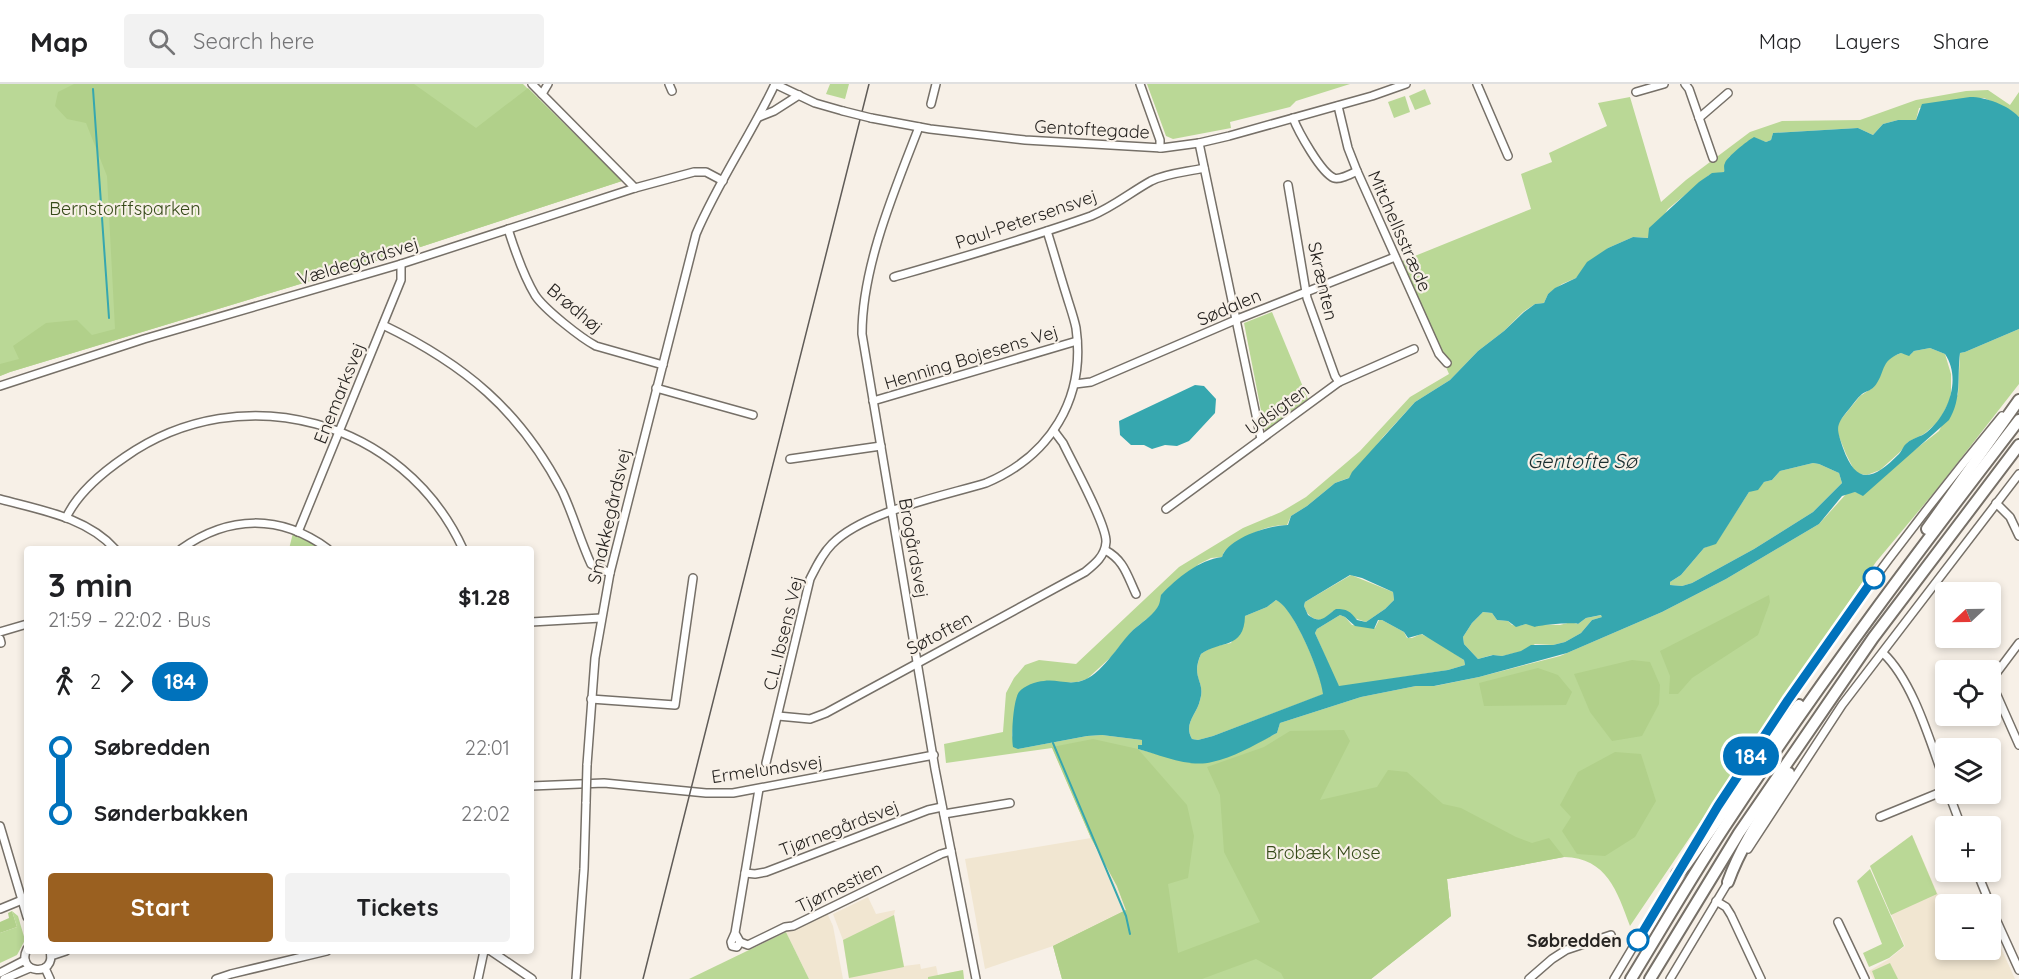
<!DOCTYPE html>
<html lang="en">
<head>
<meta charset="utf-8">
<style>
	:root { --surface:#fff; --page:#f2f2f2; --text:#202124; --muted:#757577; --line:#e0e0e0; --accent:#9a6020 }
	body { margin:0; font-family:Quicksand,sans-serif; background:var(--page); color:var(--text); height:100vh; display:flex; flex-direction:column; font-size:22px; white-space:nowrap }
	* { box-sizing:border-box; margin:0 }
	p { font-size:20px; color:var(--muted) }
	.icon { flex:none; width:33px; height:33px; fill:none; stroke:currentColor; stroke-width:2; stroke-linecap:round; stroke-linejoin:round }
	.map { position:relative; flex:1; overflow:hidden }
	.side { position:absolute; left:24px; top:462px; width:510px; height:408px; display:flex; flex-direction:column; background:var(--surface); border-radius:6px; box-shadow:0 3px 9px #0003 }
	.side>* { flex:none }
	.badge { padding:0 12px; border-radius:20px; font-size:21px; line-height:39px }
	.needle { width:39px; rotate:248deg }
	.tools { position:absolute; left:1935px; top:498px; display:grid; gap:12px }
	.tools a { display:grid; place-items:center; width:66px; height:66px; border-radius:6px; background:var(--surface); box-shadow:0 3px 9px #0003; font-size:30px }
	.map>.badge { position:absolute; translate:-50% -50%; box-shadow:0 0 0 3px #fff }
	.legs { display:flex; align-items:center; gap:9px; height:66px; padding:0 24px; font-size:20px }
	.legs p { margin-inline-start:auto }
	.headline { display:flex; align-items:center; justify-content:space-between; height:102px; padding:0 24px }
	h1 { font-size:33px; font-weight:700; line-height:45px }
	.action { display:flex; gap:12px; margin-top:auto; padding:12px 24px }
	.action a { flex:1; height:69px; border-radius:6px; background:var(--accent); color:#fff; font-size:24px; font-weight:700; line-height:69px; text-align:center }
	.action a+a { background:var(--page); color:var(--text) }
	ul { padding:0 24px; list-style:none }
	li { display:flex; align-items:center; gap:21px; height:66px; font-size:22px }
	li i { display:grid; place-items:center; width:9px; height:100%; margin:0 8px; background:currentColor }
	li i::after { content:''; width:15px; height:15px; margin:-8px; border:4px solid; border-radius:50%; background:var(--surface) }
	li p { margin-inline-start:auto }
	li:first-child i { background:linear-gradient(#0000 50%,currentColor 0) }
	li:last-child i { background:linear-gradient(currentColor 50%,#0000 0) }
	header { display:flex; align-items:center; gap:36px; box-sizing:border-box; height:84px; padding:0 30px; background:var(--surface); border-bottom:2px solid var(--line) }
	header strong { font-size:28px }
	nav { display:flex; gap:33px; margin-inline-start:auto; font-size:21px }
	.search { width:420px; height:54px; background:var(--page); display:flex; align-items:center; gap:15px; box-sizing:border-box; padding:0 21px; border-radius:6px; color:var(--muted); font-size:22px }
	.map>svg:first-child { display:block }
</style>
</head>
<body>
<header>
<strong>Map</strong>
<div class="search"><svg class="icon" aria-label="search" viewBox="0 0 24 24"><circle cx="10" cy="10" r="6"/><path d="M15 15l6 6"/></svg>Search here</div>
<nav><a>Map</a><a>Layers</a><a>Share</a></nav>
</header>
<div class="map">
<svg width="2019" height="895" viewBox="0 0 2019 895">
	<rect width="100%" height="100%" fill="#f7f0e7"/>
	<g fill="#f1e6d1">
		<path d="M 1912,751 L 1945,827 L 1946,866 L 1990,866 L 1991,842 L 2015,895 L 1873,895 L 1869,887 L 1889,875 L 1905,862 L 1870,782 Z"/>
		<path d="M 1091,754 L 1117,802 L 1126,826 L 1053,862 L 985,885 L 965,775 Z"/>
		<path d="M 868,813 L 876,830 L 895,826 L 894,831 L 904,882 L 920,880 L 921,885 L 936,882 L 938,891 L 963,886 L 964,895 L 849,895 L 843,856 L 833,830 Z"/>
		<path d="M 827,829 L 833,842 L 843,895 L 809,895 L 786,848 Z"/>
	</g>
	<g fill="#bad896">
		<path d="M 0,0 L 523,0 L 622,97 L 399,170 L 10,288 L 0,292 Z"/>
		<path d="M 830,0 L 849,0 L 845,15 L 826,10 Z"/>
		<path d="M 1147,0 L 1350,0 L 1296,17 L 1290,23 L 1230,38 L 1231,44 L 1173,55 L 1166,52 Z"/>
		<path d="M 1425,5 L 1431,20 L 1415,26 L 1409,12 Z"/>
		<path d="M 1988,6 L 2010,21 L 2019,8 L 2019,33 L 2010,26 L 1984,14 L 1919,24 L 1916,36 L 1898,36 L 1883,40 L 1873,51 L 1858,44 L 1773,49 L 1771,56 L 1766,58 L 1754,54 L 1729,73 L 1724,88 L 1709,91 L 1668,125 L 1649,154 L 1633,153 L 1608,164 L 1576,194 L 1562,200 L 1548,210 L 1544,219 L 1535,220 L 1523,228 L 1504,247 L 1478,267 L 1450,296 L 1415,318 L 1383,353 L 1351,393 L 1335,399 L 1307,422 L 1291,432 L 1287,441 C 1261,441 1245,454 1224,468 L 1222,473 L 1211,474 L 1199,480 L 1162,510 L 1160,520 L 1154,529 L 1133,546 L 1111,573 L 1087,595 L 1077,598 L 1064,599 L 1014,635 L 1012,651 L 1018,665 L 1087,652 L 1102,651 L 1142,656 L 1142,661 L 1139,661 L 1138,665 L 1175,675 L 1198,679 L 1243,666 L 1277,649 L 1280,639 L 1361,613 L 1416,602 L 1435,602 L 1479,593 L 1560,572 L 1662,528 L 1726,495 L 1819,440 L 1847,409 L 1855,408 L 1859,409 L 1939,347 L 1958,310 L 1960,269 L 1965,268 L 2019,245 L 2019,300 L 1937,405 L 1876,478 L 1630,842 C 1617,807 1607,774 1564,773 L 1447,795 L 1451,832 L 1371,895 L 1062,895 L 1053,862 L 1126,826 L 1117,802 L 1091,754 L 1052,664 L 946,679 L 944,660 L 1003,648 L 1006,609 L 1014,594 L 1025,581 L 1039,576 L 1076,580 L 1179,483 L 1243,444 L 1281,428 L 1306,413 L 1360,367 L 1410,313 L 1449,290 L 1400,178 L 1531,125 L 1521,90 L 1552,78 L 1549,69 L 1607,42 L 1598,19 L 1630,13 L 1661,118 L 1686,96 L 1750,48 L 1782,37 L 1860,36 L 1916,16 L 1966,7 Z"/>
		<path d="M 1405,12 L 1410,28 L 1394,34 L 1388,18 Z"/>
		<path d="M 1272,228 L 1308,315 L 1265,347 L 1244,239 Z"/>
		<path d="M 1930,264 L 1945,270 L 1951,290 L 1951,309 L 1950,316 L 1939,337 L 1924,350 L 1908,358 L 1900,368 L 1880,386 L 1867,391 L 1859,390 L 1854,386 L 1846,370 L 1838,350 L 1838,339 L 1860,312 L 1874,303 L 1883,281 L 1889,274 L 1901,269 L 1910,271 L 1914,267 Z"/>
		<path d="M 1813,379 L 1819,380 L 1839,389 L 1842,399 L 1813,428 L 1754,465 L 1692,499 L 1682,502 L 1670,501 L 1670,498 L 1681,491 L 1704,464 L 1716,459 L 1749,408 L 1764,398 L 1772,396 L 1780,387 Z"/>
		<path d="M 293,449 L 320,463 L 322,465 L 289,465 Z"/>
		<path d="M 1351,491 L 1393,508 L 1394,516 L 1385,525 L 1366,538 L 1333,527 L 1324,535 C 1313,537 1307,531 1304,522 L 1305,518 Z"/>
		<path d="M 1276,516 C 1294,523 1321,590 1324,610 L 1213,652 L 1198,656 L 1192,655 C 1183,640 1197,630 1200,616 C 1206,597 1190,595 1201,570 L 1212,563 L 1231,559 L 1245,532 L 1267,523 Z"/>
		<path d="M 1483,528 L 1492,529 L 1497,536 L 1508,537 L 1512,541 L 1519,542 L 1526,540 L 1560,541 L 1571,538 L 1578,540 L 1586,534 L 1602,531 L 1602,533 L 1592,536 L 1581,549 L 1565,558 L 1553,561 L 1535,560 L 1524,567 L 1502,572 L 1492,571 L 1478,575 L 1464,560 L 1463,553 L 1472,539 Z"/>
		<path d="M 1340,531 L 1345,533 L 1352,541 L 1375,544 L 1379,536 L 1382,536 L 1404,548 L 1407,554 L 1412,554 L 1421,550 L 1434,556 L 1464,576 L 1465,581 L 1448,586 L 1340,603 L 1337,600 L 1315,549 L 1317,545 Z"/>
		<path d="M 1912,751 L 1937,810 L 1891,831 L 1870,782 Z"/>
		<path d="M 1870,785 L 1904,862 L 1889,874 L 1869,883 L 1863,869 L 1882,860 L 1857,797 Z"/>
		<path d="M 12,827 L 18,832 L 25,856 L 17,871 L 0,879 L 0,849 L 17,843 Z"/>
		<path d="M 894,831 L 904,883 L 849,894 L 843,856 Z"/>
		<path d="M 786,848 L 809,895 L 689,895 Z"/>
		<path d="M 1890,879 L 1898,895 L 1901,895 L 1875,895 L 1872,887 Z"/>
		<path d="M 963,886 L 964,895 L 928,895 L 928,893 Z"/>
	</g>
	<g fill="#b1d08a">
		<path d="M 74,0 L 414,0 L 476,44 L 528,4 L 622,97 L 399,170 L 10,288 L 0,292 L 0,280 L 19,275 L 13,262 L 46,239 L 77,236 L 92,251 L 115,245 L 107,92 L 86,39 L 67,35 L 55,22 L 58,8 Z"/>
		<path d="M 1769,511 L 1770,518 L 1758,551 L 1692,594 L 1678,610 L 1669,610 L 1670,592 L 1660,567 Z"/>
		<path d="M 1632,576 L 1650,578 L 1660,601 L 1659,620 L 1642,652 L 1612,657 L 1590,628 L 1574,590 Z"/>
		<path d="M 1538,584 L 1558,591 L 1572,608 L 1566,621 L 1484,622 L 1479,599 Z"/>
		<path d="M 1344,646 L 1350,657 L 1320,716 L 1377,703 L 1388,686 L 1407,688 L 1443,720 L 1461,724 L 1516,753 L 1532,759 L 1549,754 L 1564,773 L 1447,795 L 1451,832 L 1371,895 L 1284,895 L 1281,889 L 1256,875 L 1202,895 L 1062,895 L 1053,862 L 1126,826 L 1117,802 L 1091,754 L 1052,663 L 1093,655 L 1138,665 L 1187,721 L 1194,752 L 1188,794 L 1168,800 L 1178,869 L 1260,838 L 1224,768 L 1220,711 L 1207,683 L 1264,663 L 1290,647 Z"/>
		<path d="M 1615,668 L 1641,670 L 1656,717 L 1635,753 L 1605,772 L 1577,770 L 1562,747 L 1571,733 L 1560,721 L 1578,688 Z"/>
		<path d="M 12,827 L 17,843 L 0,849 L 0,838 L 9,834 L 8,829 Z"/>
	</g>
	<g fill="#36a7af" fill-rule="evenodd">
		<path d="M 1970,13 C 1986,13 2008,21 2019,33 L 2019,245 L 1965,268 L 1960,269 C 1957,292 1962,315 1949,336 L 1863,412 L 1855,408 L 1842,412 L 1819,440 L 1726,495 L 1662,528 L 1567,569 L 1479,593 L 1434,602 L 1416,602 L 1361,613 L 1280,639 L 1277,649 C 1256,660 1235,673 1212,678 C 1189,684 1160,671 1138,665 L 1138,661 L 1142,661 L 1142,656 L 1102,651 L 1087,652 L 1018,665 L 1013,663 C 1011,653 1013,616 1019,608 C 1024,602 1036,597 1044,597 C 1056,595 1068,601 1081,597 C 1101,592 1118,561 1133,546 C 1141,539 1151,533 1157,524 C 1160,520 1160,516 1161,511 C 1177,494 1199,476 1222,473 C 1228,454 1269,441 1288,441 L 1291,432 L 1307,422 L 1335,399 L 1349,394 L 1352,388 L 1415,318 L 1450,296 L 1478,267 L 1504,247 L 1524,228 L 1535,220 L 1544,219 L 1548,210 L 1555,204 L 1576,194 L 1587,178 L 1608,164 L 1633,153 L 1648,154 L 1649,144 L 1699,98 L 1712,89 L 1724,88 C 1725,85 1723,82 1725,79 C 1727,73 1747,57 1754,53 L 1766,58 L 1771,56 L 1773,49 L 1858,44 L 1873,51 L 1883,40 L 1898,36 L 1916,36 L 1922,20 ZM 1930,264 L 1945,270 C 1962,295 1948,331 1927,348 C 1921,353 1912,354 1907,359 C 1903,362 1902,367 1899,370 C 1874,395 1857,403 1843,364 C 1836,343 1835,342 1850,324 C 1854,319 1857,314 1862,310 C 1866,307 1870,307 1874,303 C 1886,289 1879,277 1901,269 L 1909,272 L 1914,267 ZM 1813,379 L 1819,380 L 1839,389 L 1842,399 L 1813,428 L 1754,465 L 1692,499 L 1682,502 L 1670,501 L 1670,498 L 1681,491 L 1704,464 L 1716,460 L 1749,408 L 1758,406 L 1764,398 L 1772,396 L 1780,387 ZM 1350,491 L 1362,494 L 1393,508 L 1394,516 L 1385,525 L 1366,538 L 1357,536 C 1350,527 1347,525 1336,525 C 1325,532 1322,541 1308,531 L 1304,522 L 1305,518 ZM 1276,516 C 1294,524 1321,590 1323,610 L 1213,652 L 1198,656 L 1192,655 C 1183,640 1197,630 1200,616 C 1206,597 1190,594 1201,570 C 1220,556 1244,566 1245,532 L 1267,523 ZM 1483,528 L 1492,529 L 1497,536 L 1508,537 L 1516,543 L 1526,540 L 1535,543 C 1540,541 1574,538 1578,540 L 1586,534 L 1601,531 L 1602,533 L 1592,536 L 1581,549 L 1565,558 L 1553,561 L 1531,561 L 1521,567 L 1502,572 L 1493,571 L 1478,575 L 1464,560 L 1463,553 L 1472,539 ZM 1340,531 L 1345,533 L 1355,542 L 1374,545 L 1378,536 L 1382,536 L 1404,548 L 1408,554 L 1422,550 L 1464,576 L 1465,581 L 1448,586 L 1339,602 L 1315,549 L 1317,545 Z"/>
		<path d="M 1195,301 L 1204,302 L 1216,315 L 1215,329 L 1189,357 L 1177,362 L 1165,361 L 1152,365 L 1144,361 L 1131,361 L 1120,351 L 1119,337 Z"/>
	</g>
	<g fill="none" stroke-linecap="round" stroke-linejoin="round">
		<g stroke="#36a7af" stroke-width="2">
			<path d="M 93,5 L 109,234"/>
			<path d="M 1053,659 L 1126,832 L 1130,850"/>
		</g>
		<g stroke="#767068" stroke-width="10">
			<g id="minor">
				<path d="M 532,0 L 635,104"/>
				<path d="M 669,0 L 672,7"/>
				<path d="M 775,0 L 815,19 L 843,27"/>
				<path d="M 1140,0 L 1160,56 L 1160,64"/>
				<path d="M 1477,0 L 1508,72"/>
				<path d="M 1685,0 L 1689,5 L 1713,74"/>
				<path d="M 1636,8 L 1664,0"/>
				<path d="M 542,10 L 548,0"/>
				<path d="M 931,20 L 936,0"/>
				<path d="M 1338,22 L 1348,64 L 1357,87 L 1439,270 L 1447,279"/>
				<path d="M 759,33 L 774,27 L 799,11"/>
				<path d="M 871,34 L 930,45 L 1025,56 L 1162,64 L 1199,59 L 1229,52 L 1372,12 L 1406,0"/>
				<path d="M 1293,34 C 1298,47 1321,89 1334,94 C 1340,96 1351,90 1357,87"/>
				<path d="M 1699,34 L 1728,9"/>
				<path d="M 919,43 C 895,105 862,182 862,250 L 935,685 L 976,895"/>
				<path d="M 1199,59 L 1261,355"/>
				<path d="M 1288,101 L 1307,214 L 1335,292 L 1339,298"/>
				<path d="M 508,145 C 515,167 523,191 535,211 C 544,225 581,254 596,262 L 663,281"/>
				<path d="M 894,193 C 960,174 1027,155 1091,132 C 1113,123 1131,108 1151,97 C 1167,89 1187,88 1204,84"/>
				<path d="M 383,241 C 464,280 520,326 562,407 C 573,430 580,456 591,480 L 610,489"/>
				<path d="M 1075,300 L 1091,298 L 1240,234 L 1395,173"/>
				<path d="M 0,302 L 144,255 L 401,180 L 635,104 L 694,88 L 706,88 L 723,97"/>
				<path d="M 656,304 L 753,331"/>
				<path d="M 873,317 L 1077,257"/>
				<path d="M 790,375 L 881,362"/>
				<path d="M 0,415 C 40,426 86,433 115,465"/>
				<path d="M 1996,419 L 2010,433 L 2019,452"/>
				<path d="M 1166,425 L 1339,298 L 1414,265"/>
				<path d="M 66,434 C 78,408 103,388 125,373 C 242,291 404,336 463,465"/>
				<path d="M 298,448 L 401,196 L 401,180"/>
				<path d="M 181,465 C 229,431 280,430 328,465"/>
				<path d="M 1105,466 C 1124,476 1127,491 1136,510"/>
				<path d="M 531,538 L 601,534"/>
				<path d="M 0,548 L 27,540"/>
				<path d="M 0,555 L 1,559"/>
				<path d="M 2019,559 L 1992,595 L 1992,600 L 2019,661"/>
				<path d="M 1883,569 C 1914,598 1931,661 1946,701"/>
				<path d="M 591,615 L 675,621 L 693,494"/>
				<path d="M 778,632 L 810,635 L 826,629 L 1085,488 C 1095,480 1105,472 1106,458 C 1107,441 1072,378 1063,359 L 1054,347"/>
				<path d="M 766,679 L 810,495 C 816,483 822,470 832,460 C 863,428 943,412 986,399 C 1050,372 1086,315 1076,244 C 1074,234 1070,223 1067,213 C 1060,191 1054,169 1047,147"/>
				<path d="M 587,681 L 595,574 L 610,489 L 696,150 C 718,98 751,51 775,0"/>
				<path d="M 531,702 L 604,699 L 706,709 L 733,709 L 934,671"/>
				<path d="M 1949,710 L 1961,742"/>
				<path d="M 944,730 L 1010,719"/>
				<path d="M 1880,733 L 1946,706"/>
				<path d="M 0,742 L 27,833"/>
				<path d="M 1696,759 C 1787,609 1890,467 2002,332"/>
				<path d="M 1748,765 L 1842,621 L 2019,390"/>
				<path d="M 1977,788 L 1990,820"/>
				<path d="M 745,789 L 755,790 L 766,788 L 928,726 L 942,723"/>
				<path d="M 1716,817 L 1726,823 L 1731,831 L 1761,895"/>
				<path d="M 1990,822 L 2019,886"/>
				<path d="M 0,825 L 22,816"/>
				<path d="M 1838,838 L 1865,895"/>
				<path d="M 735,849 L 740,858 L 737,863 L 732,862 L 731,858 L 735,849 L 759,705"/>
				<path d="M 740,858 L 748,861 L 785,843 L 793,842 L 941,770 L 951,767"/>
				<path d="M 27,865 C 15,890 57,894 50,867"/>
				<path d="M 491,867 L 532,895"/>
				<path d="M 51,872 L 66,867"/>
				<path d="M 45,884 L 50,895"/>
				<path d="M 0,889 L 25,876"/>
				<path d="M 4,895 L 30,884"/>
				<path d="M 216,895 L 231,890 L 327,867"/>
				<path d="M 478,895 L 484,867"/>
				<path d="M 576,895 L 584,785 L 586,718"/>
				<path d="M 1529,895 L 1552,875 L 1566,866 L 1611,851"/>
				<path d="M 1614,895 L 1679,786"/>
				<path d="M 1670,895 L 1730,795"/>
			</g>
		</g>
		<g stroke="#767068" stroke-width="14">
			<g id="highway">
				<path d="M 1927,445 L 2019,316"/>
				<path d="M 1677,790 L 1685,782 L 1799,621"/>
				<path d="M 1728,798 C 1742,759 1767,724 1789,689"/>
				<path d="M 1631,895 C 1664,841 1696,785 1731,733 C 1821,596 1919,466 2019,336"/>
				<path d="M 1650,895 L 1739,749 L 1873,554 L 2019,361"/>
			</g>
		</g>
		<use href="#minor" stroke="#fff" stroke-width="7"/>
		<use href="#highway" stroke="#fff" stroke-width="10"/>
		<path stroke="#5f5b57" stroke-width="1.5" d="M 643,895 L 869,0"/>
		<g stroke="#767068" stroke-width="10" stroke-linecap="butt">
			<g id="minor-bridge">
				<path d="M 843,27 L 871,34"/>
				<path d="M 586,718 L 587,681"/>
			</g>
		</g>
		<use href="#minor-bridge" stroke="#fff" stroke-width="7"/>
	</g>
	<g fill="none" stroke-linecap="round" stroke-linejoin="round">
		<g stroke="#fff" stroke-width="14">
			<path id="line-1" d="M 1638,856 L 1718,722 L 1788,616 L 1874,494"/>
		</g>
		<use href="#line-1" stroke="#0072bc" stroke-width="9"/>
	</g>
	<g fill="#fff" stroke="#0072bc" stroke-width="3">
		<circle cx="1874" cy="494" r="10"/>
		<circle cx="1638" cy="856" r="10"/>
	</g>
	<g text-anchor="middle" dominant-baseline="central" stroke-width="4.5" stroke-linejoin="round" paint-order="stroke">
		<g font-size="18" fill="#272421" stroke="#f7f0e7">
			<text transform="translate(1092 45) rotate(3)">Gentoftegade</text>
			<text transform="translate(1026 135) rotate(-19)">Paul-Petersensvej</text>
			<text transform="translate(1400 147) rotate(66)">Mitchellsstræde</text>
			<text transform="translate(358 177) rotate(-17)">Vældegårdsvej</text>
			<text transform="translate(1323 197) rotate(77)">Skrænten</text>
			<text transform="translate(1229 223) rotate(-23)">Sødalen</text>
			<text transform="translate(575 224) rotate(40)">Brødhøj</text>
			<text transform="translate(971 273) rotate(-17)">Henning Bojesens Vej</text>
			<text transform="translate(339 309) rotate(-68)">Enemarksvej</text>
			<text transform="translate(1277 325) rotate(-36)">Udsigten</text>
			<text transform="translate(609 432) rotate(-77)">Smakkegårdsvej</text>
			<text transform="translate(914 464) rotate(80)">Brogårdsvej</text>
			<text transform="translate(783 549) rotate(-76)">C.L. Ibsens Vej</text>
			<text transform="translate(939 549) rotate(-28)">Søtoften</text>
			<text transform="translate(767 685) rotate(-8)">Ermelundsvej</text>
			<text transform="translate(839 744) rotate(-21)">Tjørnegårdsvej</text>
			<text transform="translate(839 803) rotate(-26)">Tjørnestien</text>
		</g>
		<g font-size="18" fill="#364a19" stroke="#f7f0e7">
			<text x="125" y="124">Bernstorffsparken</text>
			<text x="1323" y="768">Brobæk Mose</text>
		</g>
		<g font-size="18" font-weight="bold" fill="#272421" stroke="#f7f0e7" text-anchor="end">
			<text x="1622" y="856">Søbredden</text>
		</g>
		<g font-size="20" font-style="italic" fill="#1a2d2f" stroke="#f7f0e7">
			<text x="1582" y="376">Gentofte Sø</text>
		</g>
	</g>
</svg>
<div class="tools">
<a><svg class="needle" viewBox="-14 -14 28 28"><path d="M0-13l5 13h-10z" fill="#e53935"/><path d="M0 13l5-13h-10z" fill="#757577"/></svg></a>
<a><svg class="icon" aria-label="locate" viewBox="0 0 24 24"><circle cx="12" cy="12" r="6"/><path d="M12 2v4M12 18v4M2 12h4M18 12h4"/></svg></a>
<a><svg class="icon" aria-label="layers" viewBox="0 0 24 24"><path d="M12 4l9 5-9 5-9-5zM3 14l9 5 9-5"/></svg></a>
<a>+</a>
<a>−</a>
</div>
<b class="badge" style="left:1751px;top:672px;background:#0072bc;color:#fff">184</b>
<section class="side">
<div class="headline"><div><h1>3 min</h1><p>21:59 – 22:02 · Bus</p></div><b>$1.28</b></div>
<div class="legs"><svg class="icon" aria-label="walk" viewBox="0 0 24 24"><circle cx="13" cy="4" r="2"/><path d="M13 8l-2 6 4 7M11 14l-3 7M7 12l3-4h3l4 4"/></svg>2<svg class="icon" aria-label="forward" viewBox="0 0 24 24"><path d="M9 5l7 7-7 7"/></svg><b class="badge" style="background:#0072bc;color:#fff">184</b></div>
<ul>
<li><i style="color:#0072bc"></i><b>Søbredden</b><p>22:01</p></li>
<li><i style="color:#0072bc"></i><b>Sønderbakken</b><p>22:02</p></li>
</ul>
<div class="action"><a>Start</a><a>Tickets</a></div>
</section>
</div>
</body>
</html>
